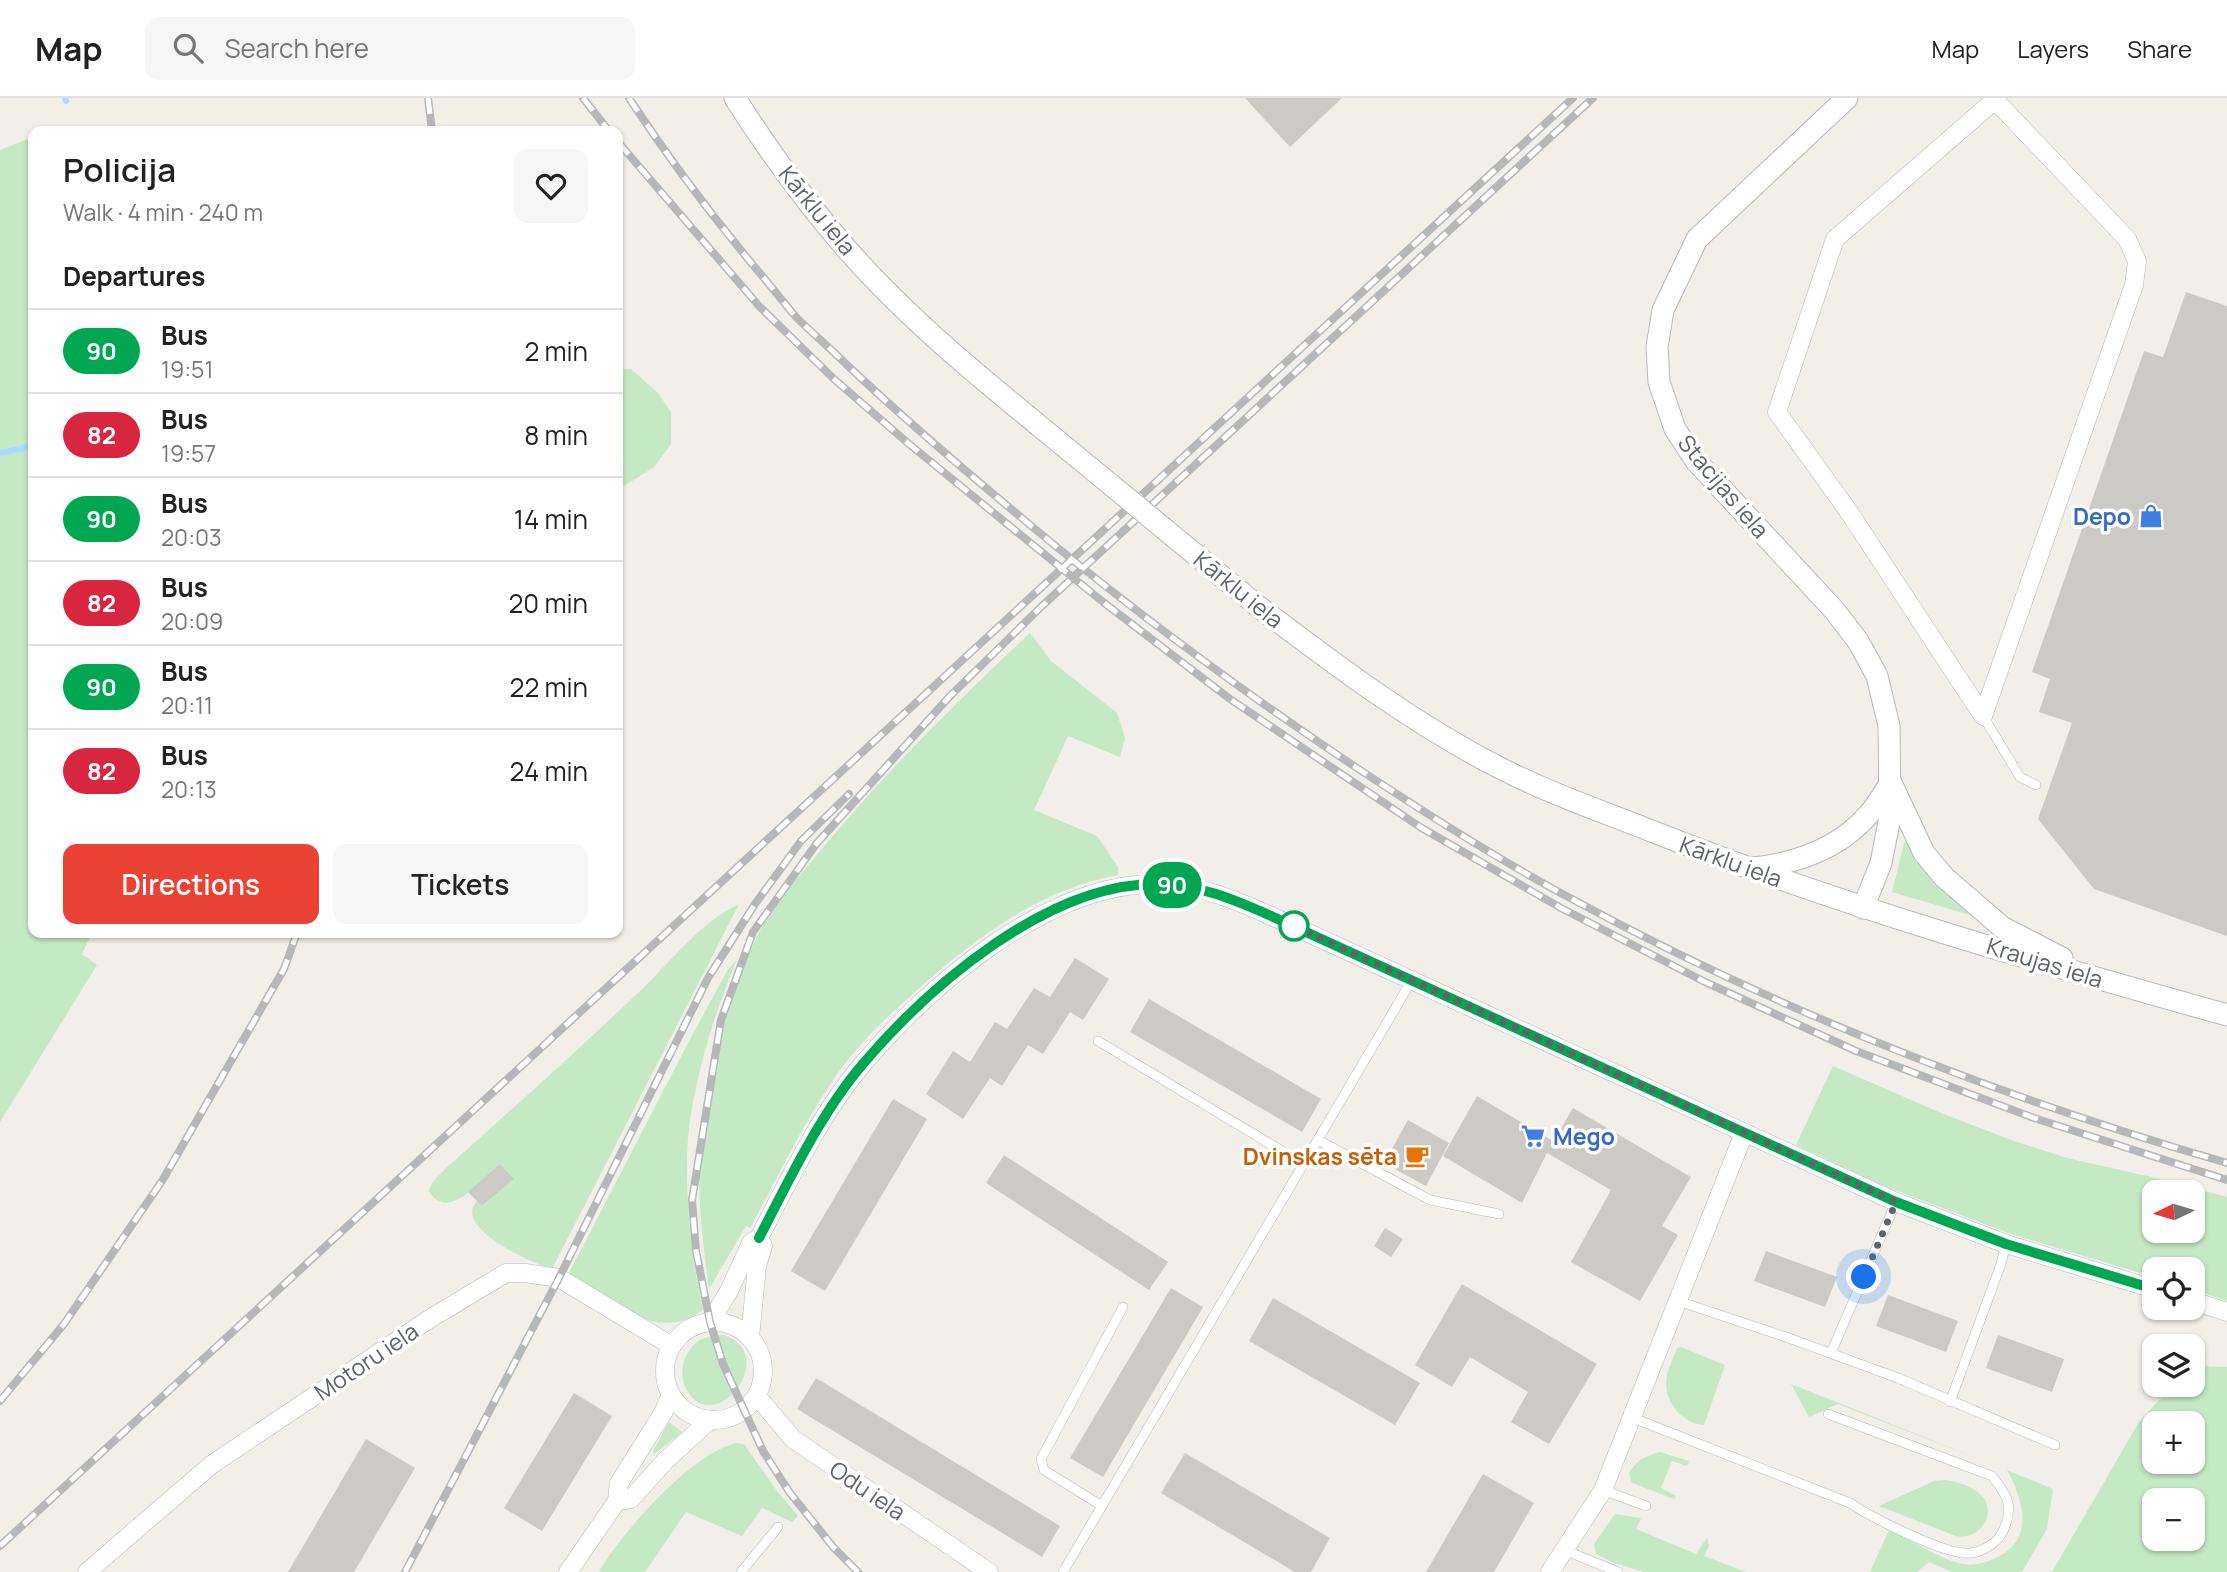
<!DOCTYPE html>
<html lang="en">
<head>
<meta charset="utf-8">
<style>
	:root { --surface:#fff; --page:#f6f6f6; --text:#222; --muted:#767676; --line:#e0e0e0; --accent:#ea4335 }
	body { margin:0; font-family:Manrope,sans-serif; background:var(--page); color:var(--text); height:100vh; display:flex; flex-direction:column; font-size:26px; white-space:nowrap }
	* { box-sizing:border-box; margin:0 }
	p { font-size:23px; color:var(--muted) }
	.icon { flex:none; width:38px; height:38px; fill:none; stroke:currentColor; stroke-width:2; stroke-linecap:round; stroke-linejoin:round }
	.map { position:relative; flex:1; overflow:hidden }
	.details { position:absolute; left:28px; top:28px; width:595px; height:812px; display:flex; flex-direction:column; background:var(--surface); border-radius:14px; box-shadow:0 2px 5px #0004 }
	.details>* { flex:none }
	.badge { padding:0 14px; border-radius:23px; font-size:24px; line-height:46px }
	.needle { width:46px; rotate:265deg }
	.fabs { position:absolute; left:2142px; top:1082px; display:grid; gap:14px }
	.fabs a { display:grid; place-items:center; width:63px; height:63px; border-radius:14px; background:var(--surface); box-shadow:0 2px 5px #0004; font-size:35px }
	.you { position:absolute; width:35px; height:35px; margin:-18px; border:5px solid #fff; border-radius:50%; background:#1a73e8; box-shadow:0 0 0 10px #1a73e833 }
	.map>.badge { position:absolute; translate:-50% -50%; box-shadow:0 0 0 4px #fff }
	h2 { padding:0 35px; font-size:26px; line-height:63px }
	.round { display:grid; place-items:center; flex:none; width:74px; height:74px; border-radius:14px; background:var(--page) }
	.headline { display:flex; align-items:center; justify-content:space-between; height:119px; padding:0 35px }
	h1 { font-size:33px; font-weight:600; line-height:52px }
	.cta { display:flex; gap:14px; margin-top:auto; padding:14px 35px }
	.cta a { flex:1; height:80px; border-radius:14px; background:var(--accent); color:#fff; font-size:28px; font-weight:600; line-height:80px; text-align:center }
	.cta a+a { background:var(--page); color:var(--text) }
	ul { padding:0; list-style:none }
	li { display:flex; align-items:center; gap:21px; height:84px; padding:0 35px; border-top:2px solid var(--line) }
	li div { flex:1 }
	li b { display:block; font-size:26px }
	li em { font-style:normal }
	li .badge { min-width:77px; font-weight:700; text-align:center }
	header { display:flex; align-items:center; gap:42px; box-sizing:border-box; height:98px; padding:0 35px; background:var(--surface); border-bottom:2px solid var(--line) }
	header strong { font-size:33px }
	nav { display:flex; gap:38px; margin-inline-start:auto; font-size:24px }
	.search { width:490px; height:63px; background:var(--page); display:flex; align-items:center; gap:18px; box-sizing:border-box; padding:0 24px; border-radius:14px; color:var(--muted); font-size:26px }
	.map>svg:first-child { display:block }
</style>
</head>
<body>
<header>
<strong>Map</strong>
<div class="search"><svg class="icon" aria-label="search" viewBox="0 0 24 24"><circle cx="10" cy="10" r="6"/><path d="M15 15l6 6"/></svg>Search here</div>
<nav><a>Map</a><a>Layers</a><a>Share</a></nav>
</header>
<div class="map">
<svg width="2227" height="1474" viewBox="0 0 2227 1474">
	<rect width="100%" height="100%" fill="#f1efe8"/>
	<g fill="#c5e8c5" fill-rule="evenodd">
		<path d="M 33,39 L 33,835 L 92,835 L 82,856 L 97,867 L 0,1024 L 0,52 Z"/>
		<path d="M 618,271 L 631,271 L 658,295 L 671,314 L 671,346 L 654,369 L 618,392 Z"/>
		<path d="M 1030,535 L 1051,563 L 1117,615 L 1125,640 L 1120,659 L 1068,638 L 1034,712 L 1097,738 L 1118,769 L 1118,777 C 1040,791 975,840 917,892 C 889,917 862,942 840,972 C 805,1021 779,1077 750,1130 L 746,1128 L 709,1191 C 703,1146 697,1099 700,1053 C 705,979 727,895 762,829 C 774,805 799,779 817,757 C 882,678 955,605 1030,535 Z"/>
		<path d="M 1907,744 L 1932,783 L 1970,817 L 1892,794 L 1904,745 Z"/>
		<path d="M 739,806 L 552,1171 C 532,1165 452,1130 477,1103 L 483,1108 L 514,1081 L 500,1066 C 482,1080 448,1126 429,1093 L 432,1085 L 445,1071 C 510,1013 576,954 639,894 C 670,865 700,824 739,806 Z"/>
		<path d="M 737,861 C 718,907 702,955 693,1004 C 683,1054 687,1108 693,1158 C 695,1176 700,1193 703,1211 C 692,1222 673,1227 656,1224 C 633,1220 588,1192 566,1181 L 687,947 L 727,873 Z"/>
		<path d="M 1833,968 L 1941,1015 L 2011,1042 L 2067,1060 L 2147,1078 L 2227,1099 L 2227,1203 L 2193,1191 L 2193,1171 L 2154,1171 L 2154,1179 L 2011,1136 L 1884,1088 L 1796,1047 ZM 2154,1094 L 2193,1094 L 2193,1132 L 2154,1132 Z"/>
		<path d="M 723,1237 C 779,1255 721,1335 690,1297 C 677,1281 681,1257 697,1244 C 705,1238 714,1238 723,1237 Z"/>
		<path d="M 1681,1249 L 1725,1267 L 1704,1327 C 1680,1325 1662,1301 1667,1277 C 1669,1268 1674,1259 1677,1250 Z"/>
		<path d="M 2193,1268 L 2227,1269 L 2227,1474 L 2052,1474 L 2139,1324 L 2174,1286 L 2193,1286 ZM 2154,1325 L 2193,1325 L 2193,1363 L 2154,1363 ZM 2154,1402 L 2193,1402 L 2193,1440 L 2154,1440 Z"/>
		<path d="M 1791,1286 L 1994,1367 L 1838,1306 L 1809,1319 Z"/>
		<path d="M 669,1324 L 682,1334 L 654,1356 L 653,1353 Z"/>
		<path d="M 736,1345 L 744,1346 L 777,1393 L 798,1418 L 792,1424 L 762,1410 L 742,1438 L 686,1414 L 645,1474 L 599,1474 C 621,1435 692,1355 736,1345 Z"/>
		<path d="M 1660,1354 L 1689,1363 L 1687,1368 L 1672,1363 L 1661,1390 L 1676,1398 L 1674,1401 L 1632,1385 L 1629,1375 C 1637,1362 1645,1358 1660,1354 Z"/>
		<path d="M 2007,1372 L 2053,1391 L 2047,1431 L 2022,1474 L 1952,1474 L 1929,1464 L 1917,1474 L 1870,1474 L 1889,1432 C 1910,1441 1943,1463 1963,1466 C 1974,1468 1986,1465 1995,1460 C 2036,1443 2023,1401 2007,1372 Z"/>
		<path d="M 1946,1382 C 1957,1384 1973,1388 1981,1397 C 1999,1415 1979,1443 1956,1438 L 1879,1408 L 1934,1383 Z"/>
		<path d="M 1615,1416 L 1641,1420 L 1636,1431 L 1696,1456 L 1707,1440 L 1709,1448 L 1704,1458 L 1746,1474 L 1644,1474 L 1614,1465 L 1596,1456 L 1594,1446 Z"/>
	</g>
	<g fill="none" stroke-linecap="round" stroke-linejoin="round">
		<g stroke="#aadaff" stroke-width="6">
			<path d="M 65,0 L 66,3"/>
			<path d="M 0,355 L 33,348"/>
		</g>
	</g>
	<g fill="#cccac5">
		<path d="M 1245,0 L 1342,0 L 1290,49 Z"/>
		<path d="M 2186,194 L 2227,208 L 2227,838 L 2094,791 L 2038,721 L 2072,625 L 2039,614 L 2050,581 L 2032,574 L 2144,253 L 2163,259 Z"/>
		<path d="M 1075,860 L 1109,881 L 1083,922 L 1070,914 L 1043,956 L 1028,947 L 1002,988 L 990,980 L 963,1021 L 926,996 L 953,953 L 970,964 L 995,924 L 1007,931 L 1034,890 L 1050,899 Z"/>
		<path d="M 1149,901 L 1321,1001 L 1302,1034 L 1130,934 Z"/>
		<path d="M 1477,998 L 1553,1043 L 1549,1051 L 1573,1010 L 1691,1079 L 1662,1128 L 1678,1137 L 1640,1203 L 1571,1164 L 1611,1092 L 1547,1055 L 1522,1105 L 1443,1058 Z"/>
		<path d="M 893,1001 L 927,1021 L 825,1193 L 791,1173 Z"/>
		<path d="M 1408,1022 L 1449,1045 L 1426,1088 L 1384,1065 Z"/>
		<path d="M 1004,1057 L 1168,1164 L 1149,1192 L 986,1085 Z"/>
		<path d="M 500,1066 L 514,1081 L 482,1108 L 468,1094 Z"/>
		<path d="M 1385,1130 L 1403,1141 L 1391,1159 L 1374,1148 Z"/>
		<path d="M 1766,1153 L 1837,1179 L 1825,1209 L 1754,1183 Z"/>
		<path d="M 1462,1186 L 1597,1266 L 1549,1346 L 1511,1324 L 1528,1294 L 1470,1259 L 1452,1289 L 1415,1267 Z"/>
		<path d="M 1171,1190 L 1203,1209 L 1103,1379 L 1070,1360 Z"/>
		<path d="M 1888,1197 L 1958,1223 L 1946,1254 L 1876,1228 Z"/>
		<path d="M 1273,1200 L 1420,1285 L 1395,1327 L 1249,1243 Z"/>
		<path d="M 1998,1237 L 2064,1261 L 2052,1294 L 1986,1270 Z"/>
		<path d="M 816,1280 L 1060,1428 L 1042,1459 L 797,1311 Z"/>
		<path d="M 574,1295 L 612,1318 L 542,1433 L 504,1410 Z"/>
		<path d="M 366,1341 L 415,1370 L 354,1474 L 288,1474 Z"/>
		<path d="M 1185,1355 L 1330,1440 L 1311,1474 L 1295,1474 L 1161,1395 Z"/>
		<path d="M 1483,1376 L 1534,1405 L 1494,1474 L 1426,1474 Z"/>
	</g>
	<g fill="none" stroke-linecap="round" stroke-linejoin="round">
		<g stroke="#b5b8bc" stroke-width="10">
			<g id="service">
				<path d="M 1983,618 L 2020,679 L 2036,687"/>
				<path d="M 1098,943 L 1304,1066"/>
				<path d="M 1318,1042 L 1430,1102 L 1499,1116"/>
				<path d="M 1678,1203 L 1786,1239 L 1898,1280 L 2055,1347"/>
				<path d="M 1831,1255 L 1896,1104"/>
				<path d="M 1950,1304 L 2001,1166 L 2006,1146"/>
				<path d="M 1633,1320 L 1850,1405 C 1871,1419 1946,1458 1970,1455 C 1983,1454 1999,1444 2004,1431 C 2014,1407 2007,1397 1992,1378 L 1828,1316"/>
				<path d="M 1603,1392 L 1646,1408"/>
				<path d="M 1102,1408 L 1044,1372 L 1041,1361 L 1123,1209"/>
				<path d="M 1564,1452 L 1618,1474"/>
				<path d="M 741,1474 L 778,1429"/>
				<path d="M 1063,1474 L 1412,882"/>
			</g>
		</g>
		<g stroke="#b5b8bc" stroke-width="19">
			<g id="minor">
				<path d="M 1993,0 L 2127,141 L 2137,163 L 2134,187 L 1983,618 L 1849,414 L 1777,314 L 1835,141 L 1995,2"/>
				<path d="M 2193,1203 L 2227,1214"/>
				<path d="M 710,1224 L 729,1193 L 751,1145 L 759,1140 C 788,1084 821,1015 862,967 C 928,888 1049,784 1157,786 C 1197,786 1233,801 1269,817 L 1896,1104 L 2006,1146 L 2154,1191"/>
				<circle cx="714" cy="1273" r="49"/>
				<path d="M 750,1239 L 757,1168 L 763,1148 L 759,1140"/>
				<path d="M 757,1298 L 793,1341 L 989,1474"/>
				<path d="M 617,1403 L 631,1401 L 666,1362 L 710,1322"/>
				<path d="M 87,1474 L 211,1367 L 431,1220 L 506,1175 L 525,1175 L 559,1180 L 672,1248"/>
				<path d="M 568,1474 L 617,1403 L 619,1385 L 663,1315 L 671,1297"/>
				<path d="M 1550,1474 L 1603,1392 L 1744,1035"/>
			</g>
		</g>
		<g stroke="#b5b8bc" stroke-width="23">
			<g id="tertiary">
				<path d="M 735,0 C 779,69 832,140 890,197 C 948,255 1013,306 1076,358"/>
				<path d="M 1847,0 L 1697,141 L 1663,212 L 1657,249 L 1659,284 L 1675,331 L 1696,363 L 1834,512 L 1858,543 L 1877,578 L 1889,628 L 1890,719 L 1881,765 L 1863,810"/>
				<path d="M 1259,509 C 1337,568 1415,627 1502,671 C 1551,696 1604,714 1654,734 C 1841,808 2034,863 2227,917"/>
				<path d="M 1893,689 L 1924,755 L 1944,779 L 2002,829 L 2062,860"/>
				<path d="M 1754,770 C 1797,765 1840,750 1869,716 C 1878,706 1884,695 1891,684"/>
			</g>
		</g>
		<use href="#service" stroke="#fff" stroke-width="9"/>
		<use href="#minor" stroke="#fff" stroke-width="18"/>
		<use href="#tertiary" stroke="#fff" stroke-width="21"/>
		<g stroke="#b6b7b8" stroke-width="8">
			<g id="rail">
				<path d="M 428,0 L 432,33"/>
				<path d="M 583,0 L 609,33"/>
				<path d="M 629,0 C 669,61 712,118 758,173 C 771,188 783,204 796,219 C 812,235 830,250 846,266 C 903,320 963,371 1023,421 C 1130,511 1239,591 1354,668 C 1425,715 1497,761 1572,801 C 1780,914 2000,999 2227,1065"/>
				<path d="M 618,44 L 759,208 L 834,281 L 909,346 L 1103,504 L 1230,601 L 1420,729 L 1561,810 L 1703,883 L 1856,953 L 2034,1020 L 2227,1082"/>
				<path d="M 0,1303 L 64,1226 L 162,1083 L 284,871 L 297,835"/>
				<path d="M 0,1448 L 1573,0"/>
				<path d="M 405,1474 L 559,1180 L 708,880 L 755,806 L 801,743 L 849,696"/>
				<path d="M 858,1474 L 834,1450 L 790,1395 L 763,1353 L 723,1266 L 710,1224 L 696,1153 L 692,1102 L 721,922 L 753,834 L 817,745 L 950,598 L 1042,508 L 1593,0"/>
			</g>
		</g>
		<use href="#rail" stroke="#fff" stroke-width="5" stroke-dasharray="16" stroke-linecap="butt"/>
		<g stroke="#b5b8bc" stroke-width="23" stroke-linecap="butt">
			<path id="tertiary-bridge" d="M 1076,358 L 1259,509"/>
		</g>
		<use href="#tertiary-bridge" stroke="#fff" stroke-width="21"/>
	</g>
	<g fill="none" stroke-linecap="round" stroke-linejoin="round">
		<g stroke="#fff" stroke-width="16">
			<path id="line" d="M 759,1140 C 788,1084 821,1015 862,967 C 929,888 1048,785 1157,786 C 1197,786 1233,801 1269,817 L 1896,1104 L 2006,1146 L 2154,1191"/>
		</g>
		<use href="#line" stroke="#00a651" stroke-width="10"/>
		<path stroke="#5f6368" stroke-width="7" stroke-dasharray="0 12.6" d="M 1294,828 L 1290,826 L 1896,1104 L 1864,1179"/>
	</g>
	<defs>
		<g id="shop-bare" transform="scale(1.89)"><path d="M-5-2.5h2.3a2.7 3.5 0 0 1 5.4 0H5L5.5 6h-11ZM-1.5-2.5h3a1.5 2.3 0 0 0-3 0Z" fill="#3f7fe0" stroke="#fff" stroke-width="2.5" paint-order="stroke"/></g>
		<g id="supermarket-bare" transform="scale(1.89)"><path d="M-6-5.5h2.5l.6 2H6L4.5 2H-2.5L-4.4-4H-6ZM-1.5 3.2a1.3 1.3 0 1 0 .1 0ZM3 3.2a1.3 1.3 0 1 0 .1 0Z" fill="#3f7fe0" stroke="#fff" stroke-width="2.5" paint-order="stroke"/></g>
		<g id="cafe-bare" transform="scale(1.89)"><path d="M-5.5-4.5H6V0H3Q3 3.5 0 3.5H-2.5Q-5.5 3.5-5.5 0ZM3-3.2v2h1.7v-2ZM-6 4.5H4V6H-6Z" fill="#e8710a" stroke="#fff" stroke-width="2.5" paint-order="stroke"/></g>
	</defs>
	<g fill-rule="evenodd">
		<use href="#shop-bare" x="2151" y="418"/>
		<use href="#supermarket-bare" x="1533" y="1038"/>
		<use href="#cafe-bare" x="1417" y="1058"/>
	</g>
	<circle fill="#fff" stroke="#00a651" stroke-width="3.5" cx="1294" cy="828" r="14"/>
	<g text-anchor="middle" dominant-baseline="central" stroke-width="7" stroke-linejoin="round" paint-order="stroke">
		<g font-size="23" fill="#5f6368" stroke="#fff">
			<text transform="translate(818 112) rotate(51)">Kārklu iela</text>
			<text transform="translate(1724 388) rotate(50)">Stacijas iela</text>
			<text transform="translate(1239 491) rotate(39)">Kārklu iela</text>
			<text transform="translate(1731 763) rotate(20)">Kārklu iela</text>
			<text transform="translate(2045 864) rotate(17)">Kraujas iela</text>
			<text transform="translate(366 1263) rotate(-34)">Motoru iela</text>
			<text transform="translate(868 1392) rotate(34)">Odu iela</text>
		</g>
		<g font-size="23" font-weight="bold" fill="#366cbe" stroke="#fff" text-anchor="end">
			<text x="2131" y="418">Depo</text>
			<text x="1553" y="1038" text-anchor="start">Mego</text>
		</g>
		<g font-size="23" font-weight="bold" fill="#c56008" stroke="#fff" text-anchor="end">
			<text x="1397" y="1058">Dvinskas sēta</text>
		</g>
	</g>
</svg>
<div class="fabs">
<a><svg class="needle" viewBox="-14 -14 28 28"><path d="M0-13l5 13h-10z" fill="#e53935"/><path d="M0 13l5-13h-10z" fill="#767676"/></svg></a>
<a><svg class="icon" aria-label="locate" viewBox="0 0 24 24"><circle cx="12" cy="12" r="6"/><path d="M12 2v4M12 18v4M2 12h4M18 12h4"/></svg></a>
<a><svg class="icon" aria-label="layers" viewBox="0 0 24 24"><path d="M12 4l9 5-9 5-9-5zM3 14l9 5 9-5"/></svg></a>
<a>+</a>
<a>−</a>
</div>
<div class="you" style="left:1864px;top:1179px"></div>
<b class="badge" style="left:1172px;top:787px;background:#00a651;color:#fff">90</b>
<section class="details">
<div class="headline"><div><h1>Policija</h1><p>Walk · 4 min · 240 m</p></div><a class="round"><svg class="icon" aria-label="heart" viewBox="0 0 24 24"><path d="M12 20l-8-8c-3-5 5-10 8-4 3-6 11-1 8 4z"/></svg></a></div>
<h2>Departures</h2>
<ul>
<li><span class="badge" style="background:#00a651;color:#fff">90</span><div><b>Bus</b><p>19:51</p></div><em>2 min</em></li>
<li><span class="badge" style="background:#d7263d;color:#fff">82</span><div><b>Bus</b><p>19:57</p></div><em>8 min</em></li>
<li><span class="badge" style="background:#00a651;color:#fff">90</span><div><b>Bus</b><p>20:03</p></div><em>14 min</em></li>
<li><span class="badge" style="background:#d7263d;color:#fff">82</span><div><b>Bus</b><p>20:09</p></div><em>20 min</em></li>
<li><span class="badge" style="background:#00a651;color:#fff">90</span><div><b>Bus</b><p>20:11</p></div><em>22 min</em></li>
<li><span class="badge" style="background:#d7263d;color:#fff">82</span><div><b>Bus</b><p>20:13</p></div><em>24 min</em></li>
</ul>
<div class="cta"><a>Directions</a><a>Tickets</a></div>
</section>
</div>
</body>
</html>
